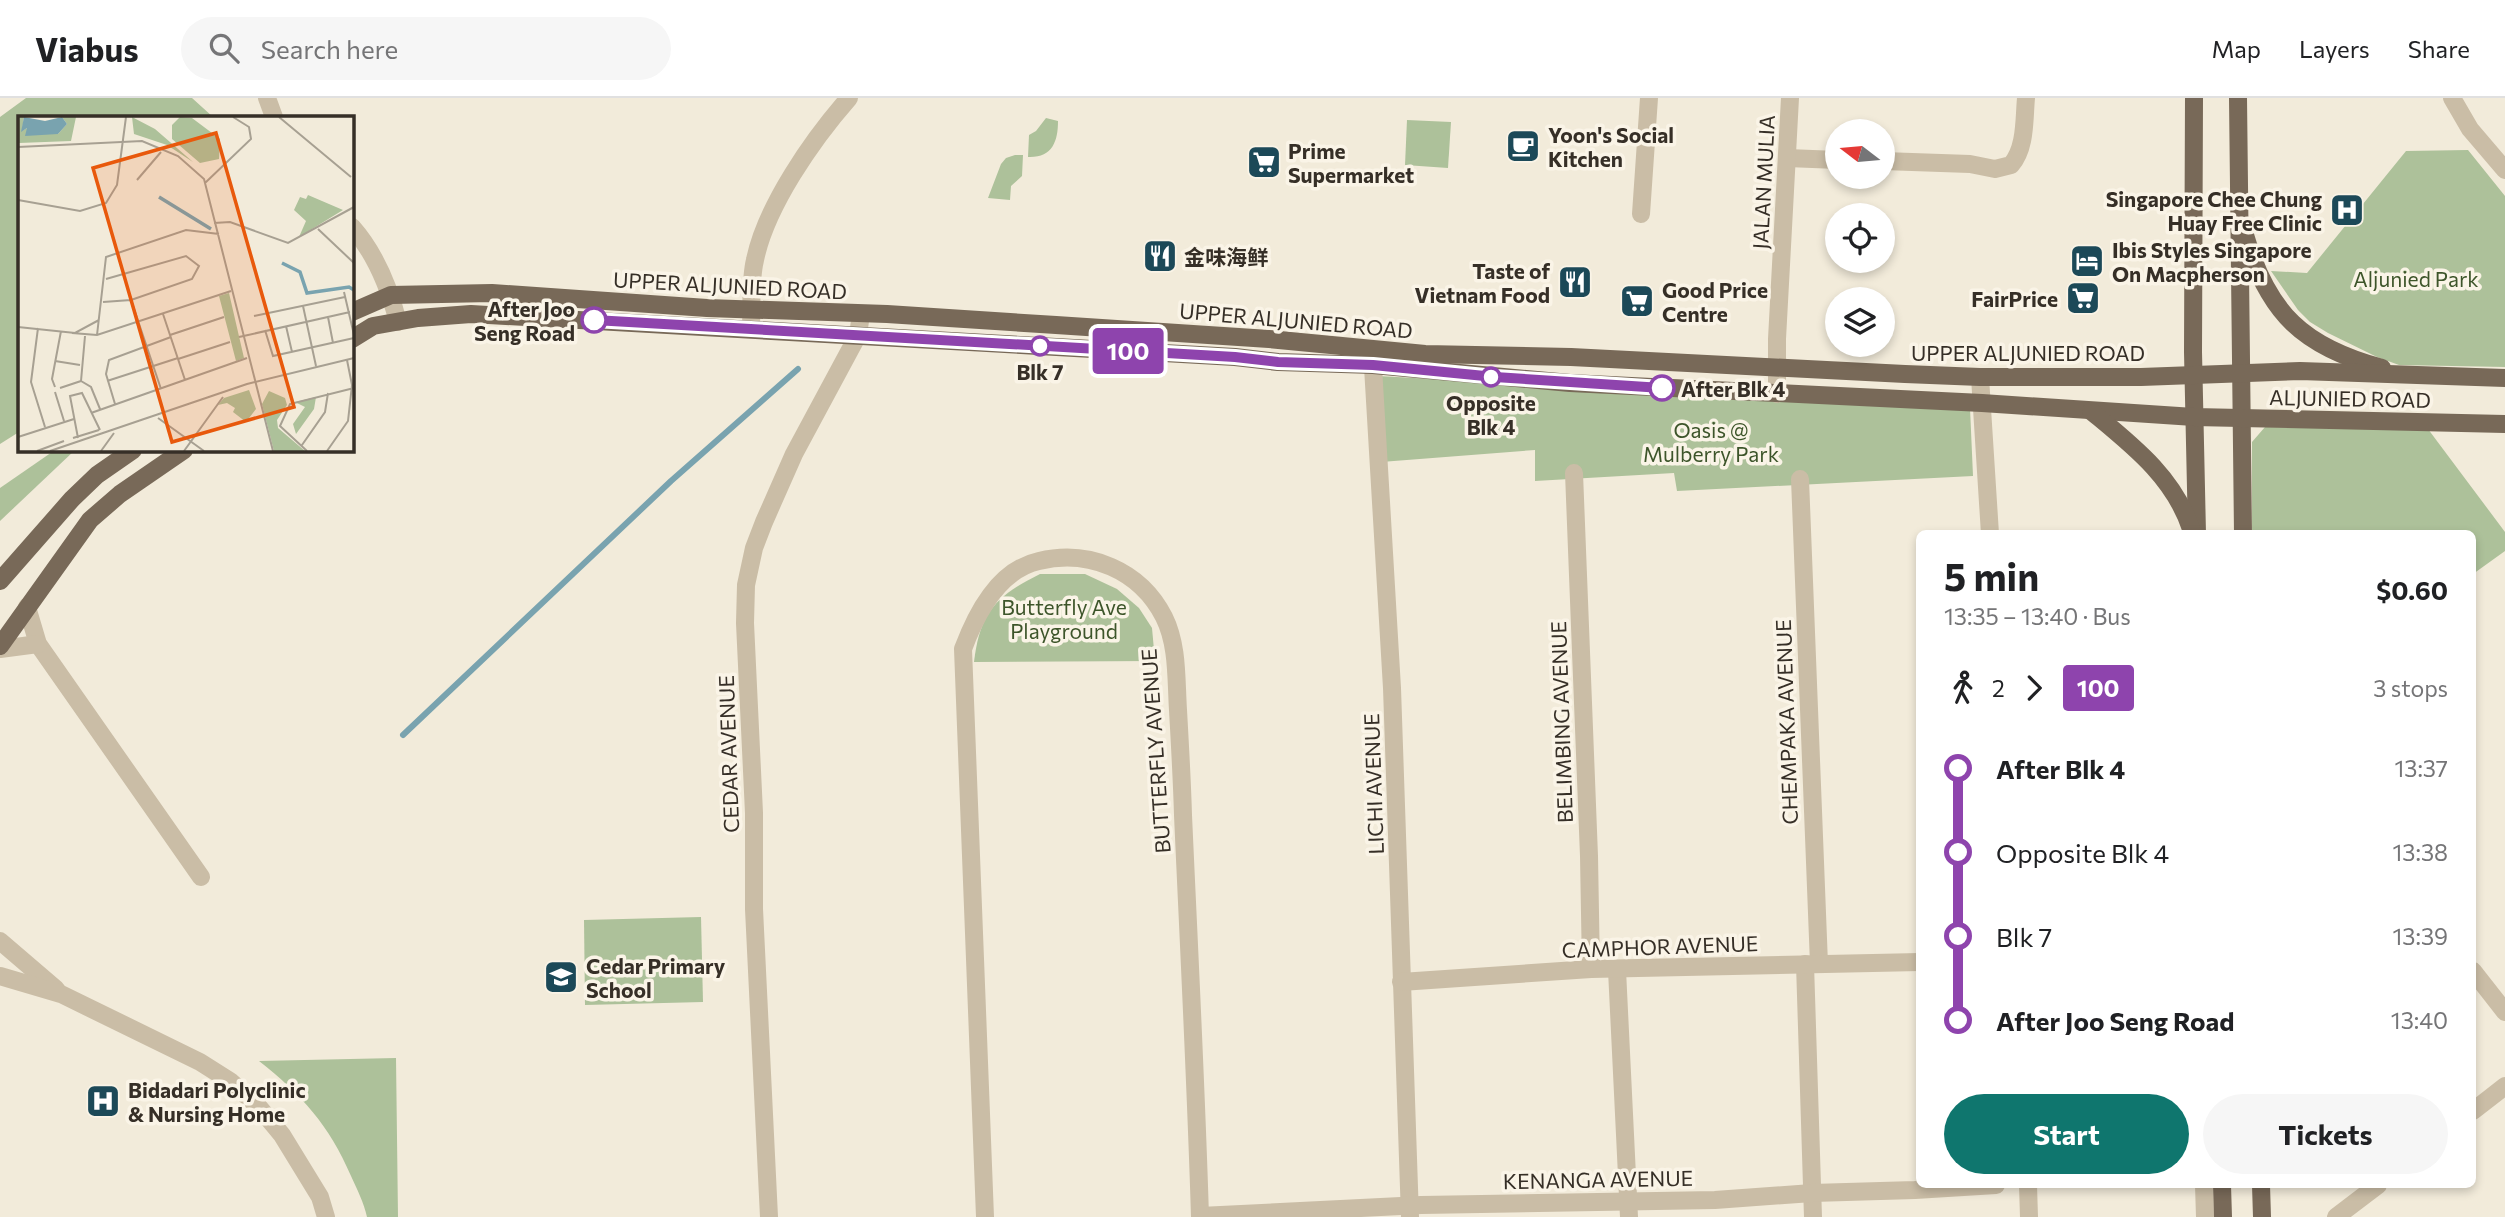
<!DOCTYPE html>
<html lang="en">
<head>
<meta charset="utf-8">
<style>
	:root { --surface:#fff; --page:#f6f6f6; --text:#202124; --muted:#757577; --line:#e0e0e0; --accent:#0f766e }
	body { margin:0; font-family:Commissioner,"Noto Sans SC",sans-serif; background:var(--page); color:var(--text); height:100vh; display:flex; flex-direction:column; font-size:26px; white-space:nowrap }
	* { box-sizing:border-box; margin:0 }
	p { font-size:23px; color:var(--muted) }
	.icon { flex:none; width:38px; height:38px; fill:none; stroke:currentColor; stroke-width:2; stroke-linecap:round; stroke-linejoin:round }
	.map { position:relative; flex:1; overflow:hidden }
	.panel { position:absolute; left:1916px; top:432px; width:560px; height:658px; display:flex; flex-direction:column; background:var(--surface); border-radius:10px; box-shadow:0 4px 10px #0003 }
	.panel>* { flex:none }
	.badge { padding:0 14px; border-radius:5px; font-size:24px; line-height:46px }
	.needle { width:46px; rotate:286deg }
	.fabs { position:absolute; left:1825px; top:21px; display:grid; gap:14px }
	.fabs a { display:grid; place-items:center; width:70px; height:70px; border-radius:50%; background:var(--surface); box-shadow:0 4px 10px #0003; font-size:35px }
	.map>.badge { position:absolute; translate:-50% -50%; box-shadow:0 0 0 4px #fff }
	.legs { display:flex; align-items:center; gap:10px; height:77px; padding:0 28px; font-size:23px }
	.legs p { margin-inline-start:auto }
	.overview { display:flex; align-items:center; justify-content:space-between; height:119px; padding:0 28px }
	h1 { font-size:38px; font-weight:700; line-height:52px }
	.button { display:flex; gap:14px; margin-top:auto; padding:14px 28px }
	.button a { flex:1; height:80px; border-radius:42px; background:var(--accent); color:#fff; font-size:28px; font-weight:700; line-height:80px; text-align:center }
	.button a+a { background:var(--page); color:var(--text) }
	ul { padding:0 28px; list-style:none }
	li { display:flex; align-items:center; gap:24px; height:84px; font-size:26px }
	li i { display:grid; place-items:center; width:10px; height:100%; margin:0 9px; background:currentColor }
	li i::after { content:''; width:18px; height:18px; margin:-9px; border:5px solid; border-radius:50%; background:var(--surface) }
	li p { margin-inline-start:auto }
	li:first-child i { background:linear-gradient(#0000 50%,currentColor 0) }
	li:last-child i { background:linear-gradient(currentColor 50%,#0000 0) }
	header { display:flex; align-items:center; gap:42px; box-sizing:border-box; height:98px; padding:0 35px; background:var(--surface); border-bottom:2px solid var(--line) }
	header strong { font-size:33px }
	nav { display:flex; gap:38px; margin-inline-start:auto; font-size:24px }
	.search { width:490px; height:63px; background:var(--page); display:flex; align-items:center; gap:18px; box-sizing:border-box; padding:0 24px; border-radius:38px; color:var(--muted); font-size:26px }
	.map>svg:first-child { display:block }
</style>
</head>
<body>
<header>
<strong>Viabus</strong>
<div class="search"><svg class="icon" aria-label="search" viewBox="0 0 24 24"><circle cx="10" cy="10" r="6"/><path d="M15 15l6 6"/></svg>Search here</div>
<nav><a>Map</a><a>Layers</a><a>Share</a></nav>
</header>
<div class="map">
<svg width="2505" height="1119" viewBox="0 0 2505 1119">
	<rect width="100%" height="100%" fill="#f2ebda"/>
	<g fill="#adc19a">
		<path d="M 26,0 L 192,0 L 213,19 L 19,19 L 19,334 L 0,346 L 0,19 Z"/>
		<path d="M 1046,20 L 1058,23 C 1058,44 1052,60 1028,59 L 1029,37 L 1036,33 Z"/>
		<path d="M 1407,22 L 1451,24 L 1448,70 L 1405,67 Z"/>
		<path d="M 2468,52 L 2505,98 L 2505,269 L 2399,267 L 2377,259 L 2328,235 L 2310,224 L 2298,212 L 2271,173 L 2307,175 L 2406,53 Z"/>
		<path d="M 1015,57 L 1023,57 L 1022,78 L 1011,88 L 1010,102 L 988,100 L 1001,66 L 1006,60 Z"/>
		<path d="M 1378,278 L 1970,310 L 1973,378 L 1677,393 L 1674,375 L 1535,383 L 1535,352 L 1381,364 Z"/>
		<path d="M 2265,329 L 2428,331 L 2505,434 L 2505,453 L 2473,476 L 2473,436 L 2252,436 L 2252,344 Z"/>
		<path d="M 55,352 L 75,352 L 0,423 L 0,390 Z"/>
		<path d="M 1040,476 L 1085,476 L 1117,491 L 1139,510 L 1152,530 L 1155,563 L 974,564 C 980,514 996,498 1040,476 Z"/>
		<path d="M 701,819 L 703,904 L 585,907 L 584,822 Z"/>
		<path d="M 396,960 L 398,1119 L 367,1119 C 364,1105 357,1091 351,1078 C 329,1027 302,997 259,963 Z"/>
	</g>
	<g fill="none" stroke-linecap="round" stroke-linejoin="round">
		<path stroke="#79a3af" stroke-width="6" d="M 403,637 L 671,383 L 798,271"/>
		<g stroke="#cabda6" stroke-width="18">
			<path d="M 267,0 L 274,19"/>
			<path d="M 2452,0 L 2470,31 L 2505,72"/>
			<path d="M 1787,60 L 1838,62"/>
			<path d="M 1883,63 L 1970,66 L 1995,71 L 2011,67 C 2026,50 2024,21 2026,0"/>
			<path d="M 1641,116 L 1649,0"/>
			<path d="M 352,129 C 376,156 389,189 398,224"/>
			<path d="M 751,227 C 752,206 750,182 755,162 C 766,108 813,41 849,0"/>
			<path d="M 1372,252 L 1392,590 L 1410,1119"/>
			<path d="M 1980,279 L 1990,436"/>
			<path d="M 1777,296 L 1777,241 L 1790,0"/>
			<path d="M 1574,375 L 1589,758 L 1591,871"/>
			<path d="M 1800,381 L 1819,866"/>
			<path d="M 27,509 L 38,546 L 201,779"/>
			<path d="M 0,551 L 38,546"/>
			<path d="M 0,843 L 56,891"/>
			<path d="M 1805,866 L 1813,1119"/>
			<path d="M 1617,872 L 1629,1119"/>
			<path d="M 0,878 L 61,896 L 200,964 L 230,983 L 258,1008 L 282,1037 L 320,1099 L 326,1119"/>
			<path d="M 1401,884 L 1591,871 L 1920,864"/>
			<path d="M 2473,1013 L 2505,988"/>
			<path d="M 2028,1087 L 2029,1119"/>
			<path d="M 2204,1087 L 2205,1119"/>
			<path d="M 1200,1118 L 1421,1107 L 1715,1102 L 1812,1095 L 1915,1092 L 1996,1087"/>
			<path d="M 769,1119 L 754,811 L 754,715 L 745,525 L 746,487 L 754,450 L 764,424 L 794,356 L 858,237 L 861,216"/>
			<path d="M 985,1119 L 963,551 C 976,516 998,472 1039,463 C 1089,451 1140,472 1164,519 C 1178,547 1176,581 1178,612 C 1180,647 1182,682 1183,717 C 1189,851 1196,985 1200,1119"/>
			<path d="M 2336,1119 L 2378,1087"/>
		</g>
		<path stroke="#cabda6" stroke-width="18" d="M 2473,873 L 2505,914"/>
		<g stroke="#786958" stroke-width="18">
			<path d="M 2194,0 L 2193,254 L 2197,436"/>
			<path d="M 2238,0 L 2243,436"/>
			<path d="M 2245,137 C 2268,216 2304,249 2382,270"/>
			<path d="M 352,214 L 391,197 L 492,195 L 707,210 L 887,216 L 1056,227 L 1269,241 L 1425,256 L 1571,259 L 1905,276 L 1980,279 L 2141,279 L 2300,273 L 2505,280"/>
			<path d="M 352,241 L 373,228 L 418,220 L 471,216 L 1235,259 L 1278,264 L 1373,267 L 1570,285 L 1982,305 L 2194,319 L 2505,326"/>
			<path d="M 2091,313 C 2132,347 2174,379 2191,431"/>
			<path d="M 0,483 L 72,401 L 97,377 L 133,352"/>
			<path d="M 0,548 L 90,422 L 120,396 L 184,352"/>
			<path d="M 2222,1087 L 2223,1119"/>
			<path d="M 2261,1087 L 2262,1119"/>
		</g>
	</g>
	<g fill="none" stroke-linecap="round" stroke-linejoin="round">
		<g stroke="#fff" stroke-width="16">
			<path id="line-1" d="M 594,222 L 1235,259 L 1278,264 L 1373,267 L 1495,279 L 1662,290"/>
		</g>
		<use href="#line-1" stroke="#8e44ad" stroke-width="10"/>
	</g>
	<defs>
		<g id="cafe-square" transform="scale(1.75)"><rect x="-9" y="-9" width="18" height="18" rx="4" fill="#1c4958" stroke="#faf4e7"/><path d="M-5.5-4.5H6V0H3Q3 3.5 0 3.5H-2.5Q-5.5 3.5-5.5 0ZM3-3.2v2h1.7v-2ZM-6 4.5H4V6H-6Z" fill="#fff"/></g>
		<g id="supermarket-square" transform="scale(1.75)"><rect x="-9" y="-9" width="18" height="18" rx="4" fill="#1c4958" stroke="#faf4e7"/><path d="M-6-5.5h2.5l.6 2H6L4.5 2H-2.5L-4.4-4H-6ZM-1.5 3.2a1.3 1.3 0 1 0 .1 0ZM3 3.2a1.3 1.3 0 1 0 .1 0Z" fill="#fff"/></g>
		<g id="hospital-square" transform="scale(1.75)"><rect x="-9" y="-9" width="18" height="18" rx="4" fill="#1c4958" stroke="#faf4e7"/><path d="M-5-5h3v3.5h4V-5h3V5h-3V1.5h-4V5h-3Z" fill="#fff"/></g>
		<g id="restaurant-square" transform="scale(1.75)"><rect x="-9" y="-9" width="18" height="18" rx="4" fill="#1c4958" stroke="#faf4e7"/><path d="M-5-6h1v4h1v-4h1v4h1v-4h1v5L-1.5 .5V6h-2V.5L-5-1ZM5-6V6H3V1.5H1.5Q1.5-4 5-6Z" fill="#fff"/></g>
		<g id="hotel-square" transform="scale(1.75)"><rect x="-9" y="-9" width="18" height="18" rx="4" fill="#1c4958" stroke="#faf4e7"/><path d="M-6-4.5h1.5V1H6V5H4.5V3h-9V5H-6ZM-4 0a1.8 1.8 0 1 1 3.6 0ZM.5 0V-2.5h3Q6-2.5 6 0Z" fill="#fff"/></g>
		<g id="school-square" transform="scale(1.75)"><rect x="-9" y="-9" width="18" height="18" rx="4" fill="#1c4958" stroke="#faf4e7"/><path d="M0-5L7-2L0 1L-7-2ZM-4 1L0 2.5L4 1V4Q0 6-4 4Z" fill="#fff"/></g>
	</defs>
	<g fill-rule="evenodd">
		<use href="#cafe-square" x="1523" y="48"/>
		<use href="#supermarket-square" x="1264" y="64"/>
		<use href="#hospital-square" x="2347" y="112"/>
		<use href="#restaurant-square" x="1160" y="158"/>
		<use href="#hotel-square" x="2087" y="163"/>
		<use href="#restaurant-square" x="1575" y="184"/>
		<use href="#supermarket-square" x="2083" y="200"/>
		<use href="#supermarket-square" x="1637" y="203"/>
		<use href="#school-square" x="561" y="879"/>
		<use href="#hospital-square" x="103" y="1003"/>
	</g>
	<g fill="#fff" stroke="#8e44ad" stroke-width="3.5">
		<circle cx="594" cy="222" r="12"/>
		<circle cx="1040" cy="248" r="9"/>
		<circle cx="1491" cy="279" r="9"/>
		<circle cx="1662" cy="290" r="12"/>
	</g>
	<g text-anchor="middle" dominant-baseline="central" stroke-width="7" stroke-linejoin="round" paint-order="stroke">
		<g font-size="21" font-weight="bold" fill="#362f27" stroke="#faf4e7" text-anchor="start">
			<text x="1548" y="36">Yoon's Social<tspan x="1548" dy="24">Kitchen</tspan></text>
			<text x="1288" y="52">Prime<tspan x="1288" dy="24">Supermarket</tspan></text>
			<text x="2322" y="100" text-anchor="end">Singapore Chee Chung<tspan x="2322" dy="24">Huay Free Clinic</tspan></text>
			<text x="2112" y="151">Ibis Styles Singapore<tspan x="2112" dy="24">On Macpherson</tspan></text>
			<text x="1184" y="158">金味海鲜</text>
			<text x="1550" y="172" text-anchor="end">Taste of<tspan x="1550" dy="24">Vietnam Food</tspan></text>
			<text x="1662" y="191">Good Price<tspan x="1662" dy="24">Centre</tspan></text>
			<text x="2058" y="200" text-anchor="end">FairPrice</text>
			<text x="586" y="867">Cedar Primary<tspan x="586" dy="24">School</tspan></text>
			<text x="128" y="991">Bidadari Polyclinic<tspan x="128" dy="24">&amp; Nursing Home</tspan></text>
		</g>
		<g font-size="21" fill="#362f27" stroke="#faf4e7">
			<text transform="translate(1763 84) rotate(-87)">JALAN MULIA</text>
			<text transform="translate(730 187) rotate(3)">UPPER ALJUNIED ROAD</text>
			<text transform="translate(1296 222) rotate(5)">UPPER ALJUNIED ROAD</text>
			<text x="2028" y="254">UPPER ALJUNIED ROAD</text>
			<text transform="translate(2350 300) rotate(1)">ALJUNIED ROAD</text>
			<text transform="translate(1561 624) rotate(-92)">BELIMBING AVENUE</text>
			<text transform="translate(1786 624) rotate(-92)">CHEMPAKA AVENUE</text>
			<text transform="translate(1155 653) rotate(-94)">BUTTERFLY AVENUE</text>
			<text transform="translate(728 656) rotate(-92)">CEDAR AVENUE</text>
			<text transform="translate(1373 686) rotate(-92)">LICHI AVENUE</text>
			<text transform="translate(1660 848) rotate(-2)">CAMPHOR AVENUE</text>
			<text transform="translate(1598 1081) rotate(-1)">KENANGA AVENUE</text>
		</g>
		<g font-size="21" fill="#3d552a" stroke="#faf4e7">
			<text x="2416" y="180">Aljunied Park</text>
			<text x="1711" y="331">Oasis @<tspan x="1711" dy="24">Mulberry Park</tspan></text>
			<text x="1064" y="508">Butterfly Ave<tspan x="1064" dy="24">Playground</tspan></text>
		</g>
		<g font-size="21" font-weight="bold" fill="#362f27" stroke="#faf4e7">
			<text x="575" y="210" text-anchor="end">After Joo<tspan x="575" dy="24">Seng Road</tspan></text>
			<text x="1040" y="273">Blk 7</text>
			<text x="1681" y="290" text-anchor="start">After Blk 4</text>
			<text x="1491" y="304">Opposite<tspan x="1491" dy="24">Blk 4</tspan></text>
		</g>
	</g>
	<g transform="translate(18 18)">
		<rect width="336" height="336" fill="#f2ebda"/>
		<path d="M 0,1 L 6,1 L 4,15 L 9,12 L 10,16 L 40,18 L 49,8 L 44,1 L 58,1 L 53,25 L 1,27 ZM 114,1 L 137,13 L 175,46 L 149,29 L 116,18 ZM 162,1 L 174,2 L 202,23 L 201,43 L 182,47 L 154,23 L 154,9 ZM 290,79 L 325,94 L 281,121 L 288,105 L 276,94 L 282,81 L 288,83 ZM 211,177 L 226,242 L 218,245 L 201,180 ZM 231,274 L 238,293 L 228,306 L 215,296 L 217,292 L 209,287 L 200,289 L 206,282 ZM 251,275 L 267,282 L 269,289 L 259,304 L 260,312 L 287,335 L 256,335 L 244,288 ZM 298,281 L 296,293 L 278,318 L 275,308 L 287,291 L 277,286 Z" fill="#adc19a"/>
		<path d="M 6,1 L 27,5 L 44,1 L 49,8 L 40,18 L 7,20 L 9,12 L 3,16 Z" fill="#79a3af"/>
		<path fill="none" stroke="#79a3af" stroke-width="3.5" d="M 141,81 L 193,113M 264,147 L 282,156 L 289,177 L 331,171 L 336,174"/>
		<path fill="none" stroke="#a7a092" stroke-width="2" d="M 261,1 L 333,61M 0,31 L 124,25 L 160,40 L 186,63 L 255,335M 119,64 L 143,36M 187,67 L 233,23 L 231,11 L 215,1M 0,84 L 62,95 L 88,87 L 99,69 L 108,1M 196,107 L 212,106 L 270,127 L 336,91M 300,113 L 336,147M 326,176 L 336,219M 113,184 L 143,273M 85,186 L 113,184 L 174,163 L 181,150 L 168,140 L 88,163M 285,190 L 298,250M 145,198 L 167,264M 236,200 L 327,181M 310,201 L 315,227M 268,210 L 274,236M 0,211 L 57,217 L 81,204M 20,212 L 13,266 L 27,311M 247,214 L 255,240 L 336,222M 54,217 L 79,219 L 213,175M 79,219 L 88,141 L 168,114 L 201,118M 152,219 L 206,201M 221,221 L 332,196M 160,243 L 212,226M 37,245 L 62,249M 63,265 L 67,220M 63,265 L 73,271 L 82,293M 89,265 L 160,242M 37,271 L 34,263 L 43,215M 42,272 L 63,265M 37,276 L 46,305M 97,288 L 88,258 L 91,244 L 153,221M 73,297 L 229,242M 140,302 L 186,335M 0,321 L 56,303M 55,322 L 81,314M 60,322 L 52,280 L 64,277 L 82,314M 284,329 L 307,296 L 310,277M 19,335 L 46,325M 32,335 L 229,268 L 336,242M 83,335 L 96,317M 166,335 L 205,281M 289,335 L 262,310 L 272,288 L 336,272M 309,335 L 330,305 L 334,269 L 329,244"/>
		<path fill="#e8590c" fill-opacity="0.15" stroke="#e8590c" stroke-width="3.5" d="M 198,17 L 276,291 L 154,326 L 75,52 Z"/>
		<rect width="336" height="336" fill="none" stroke="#362f27" stroke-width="3.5"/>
	</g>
</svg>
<div class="fabs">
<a><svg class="needle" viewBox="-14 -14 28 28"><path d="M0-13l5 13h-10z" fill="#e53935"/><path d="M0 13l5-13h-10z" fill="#757577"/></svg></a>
<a><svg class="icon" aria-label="locate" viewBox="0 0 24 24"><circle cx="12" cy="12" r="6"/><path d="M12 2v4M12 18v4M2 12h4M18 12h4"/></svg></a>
<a><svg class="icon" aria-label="layers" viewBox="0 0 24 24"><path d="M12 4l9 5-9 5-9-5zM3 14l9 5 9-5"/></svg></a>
</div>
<b class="badge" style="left:1128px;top:253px;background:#8e44ad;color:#fff">100</b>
<section class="panel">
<div class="overview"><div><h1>5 min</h1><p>13:35 – 13:40 · Bus</p></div><b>$0.60</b></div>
<div class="legs"><svg class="icon" aria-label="walk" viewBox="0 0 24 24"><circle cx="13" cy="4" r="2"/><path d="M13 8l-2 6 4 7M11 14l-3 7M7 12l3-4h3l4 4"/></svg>2<svg class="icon" aria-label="forward" viewBox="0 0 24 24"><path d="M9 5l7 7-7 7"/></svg><b class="badge" style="background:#8e44ad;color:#fff">100</b><p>3 stops</p></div>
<ul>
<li><i style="color:#8e44ad"></i><b>After Blk 4</b><p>13:37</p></li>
<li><i style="color:#8e44ad"></i><span>Opposite Blk 4</span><p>13:38</p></li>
<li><i style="color:#8e44ad"></i><span>Blk 7</span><p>13:39</p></li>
<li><i style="color:#8e44ad"></i><b>After Joo Seng Road</b><p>13:40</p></li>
</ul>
<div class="button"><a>Start</a><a>Tickets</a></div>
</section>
</div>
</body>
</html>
